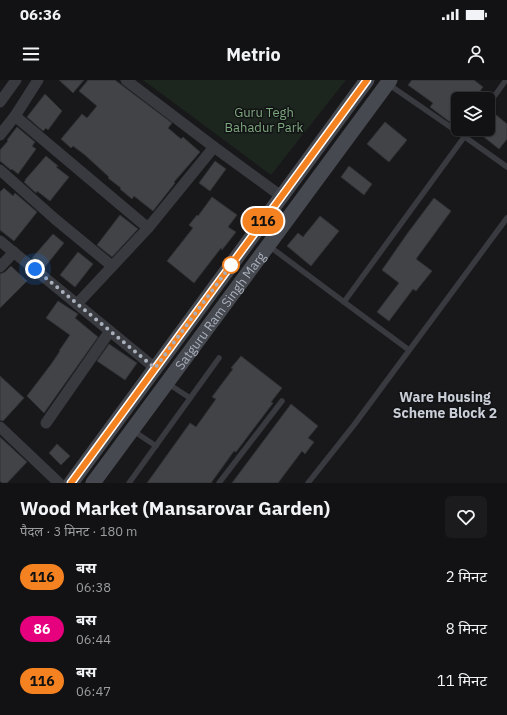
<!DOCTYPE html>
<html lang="hi">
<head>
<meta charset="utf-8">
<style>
	:root { --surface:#121214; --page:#1b1b1d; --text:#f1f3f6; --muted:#9c9ea0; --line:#313234 }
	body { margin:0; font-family:"IBM Plex Sans","Noto Sans Devanagari",sans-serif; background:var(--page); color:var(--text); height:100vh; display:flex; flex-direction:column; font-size:15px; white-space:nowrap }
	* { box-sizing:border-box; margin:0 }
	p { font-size:13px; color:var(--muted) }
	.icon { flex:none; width:22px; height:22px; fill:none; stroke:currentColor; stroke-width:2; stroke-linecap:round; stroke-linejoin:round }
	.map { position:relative; height:403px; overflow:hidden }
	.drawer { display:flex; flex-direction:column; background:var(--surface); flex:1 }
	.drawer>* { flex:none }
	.badge { padding:0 8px; border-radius:13px; font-size:14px; line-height:26px }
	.controls { position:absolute; left:451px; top:12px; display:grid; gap:8px }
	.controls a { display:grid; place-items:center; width:44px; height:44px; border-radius:6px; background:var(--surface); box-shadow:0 1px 3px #0004,0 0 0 1px var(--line); font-size:20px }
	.you { position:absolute; width:20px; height:20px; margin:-10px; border:3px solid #fff; border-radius:50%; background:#1a73e8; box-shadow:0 0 0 6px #1a73e833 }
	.map>.badge { position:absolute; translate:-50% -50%; box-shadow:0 0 0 2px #fff }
	.round { display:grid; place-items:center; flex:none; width:42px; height:42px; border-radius:6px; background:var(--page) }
	.overview { display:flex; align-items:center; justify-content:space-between; height:68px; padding:0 20px }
	h1 { font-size:19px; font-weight:700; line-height:30px }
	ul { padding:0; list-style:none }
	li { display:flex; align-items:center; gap:12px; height:52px; padding:0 20px }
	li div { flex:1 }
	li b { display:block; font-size:15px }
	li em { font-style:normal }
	li .badge { min-width:44px; font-weight:700; text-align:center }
	.status { display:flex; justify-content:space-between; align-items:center; height:28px; padding:0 20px; background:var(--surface); direction:ltr }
	.status svg { height:11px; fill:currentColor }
	header { display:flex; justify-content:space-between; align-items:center; height:52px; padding:0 20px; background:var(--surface); font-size:18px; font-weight:700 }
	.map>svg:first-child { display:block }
</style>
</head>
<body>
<div class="status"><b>06:36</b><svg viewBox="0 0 49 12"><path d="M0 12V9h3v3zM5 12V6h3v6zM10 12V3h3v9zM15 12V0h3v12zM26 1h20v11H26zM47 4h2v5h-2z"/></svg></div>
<header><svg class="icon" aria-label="menu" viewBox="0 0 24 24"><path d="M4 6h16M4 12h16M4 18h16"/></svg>Metrio<svg class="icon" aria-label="person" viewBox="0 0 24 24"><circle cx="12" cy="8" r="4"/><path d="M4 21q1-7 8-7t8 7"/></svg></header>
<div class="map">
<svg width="507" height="403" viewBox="0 0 507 403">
	<rect width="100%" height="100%" fill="#18181a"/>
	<path fill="#1d261e" d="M 143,0 L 346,0 L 271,95 Z"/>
	<g fill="#414347" stroke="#313236">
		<path d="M 59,0 L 84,0 L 73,13 Z"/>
		<path d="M 88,0 L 115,0 L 172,43 L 168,48 L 181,59 L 183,57 L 200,72 L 174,102 L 175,103 L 153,131 L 134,116 L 132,119 L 120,109 L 121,108 L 108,98 L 109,97 L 85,75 L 73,66 L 71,68 L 61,59 L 82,34 L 87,38 L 97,26 L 79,11 Z"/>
		<path d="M 412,0 L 474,0 L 483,7 L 474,19 L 458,19 L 458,40 L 454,45 L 430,27 L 433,23 L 408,5 Z"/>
		<path d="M 45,14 L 62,31 L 48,50 L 46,48 L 43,51 L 27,37 Z"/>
		<path d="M 488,29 L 489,29 L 507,44 L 507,59 L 499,69 L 474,49 L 488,49 Z"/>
		<path d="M 385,42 L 407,60 L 389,82 L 367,64 Z"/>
		<path d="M 17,47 L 35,62 L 32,66 L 36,69 L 18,94 L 12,89 L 11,90 L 0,81 L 0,70 L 8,61 L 7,60 Z"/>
		<path d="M 46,76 L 58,86 L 56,87 L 69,97 L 50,121 L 37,111 L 36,113 L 24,102 L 26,100 L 25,100 Z"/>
		<path d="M 215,81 L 226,89 L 210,111 L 199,103 Z"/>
		<path d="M 349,86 L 372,104 L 364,115 L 341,97 Z"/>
		<path d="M 4,108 L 13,116 L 15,113 L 37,132 L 14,161 L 0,150 L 0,112 Z"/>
		<path d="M 212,117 L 237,135 L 228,147 L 236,152 L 222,170 L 221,168 L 194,203 L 167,181 L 193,148 L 189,145 L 197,135 L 198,136 Z"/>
		<path d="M 434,118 L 451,131 L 416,179 L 432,191 L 416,211 L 413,209 L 389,241 L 377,232 L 399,203 L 382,190 L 407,154 Z"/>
		<path d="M 120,135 L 138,149 L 112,177 L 97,165 Z"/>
		<path d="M 320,136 L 339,151 L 311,186 L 287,166 L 298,153 L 303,157 Z"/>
		<path d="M 53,154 L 64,163 L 44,188 L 32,178 Z"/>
		<path d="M 78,172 L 93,184 L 75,207 L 60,195 Z"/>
		<path d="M 11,186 L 27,201 L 0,228 L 0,194 L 5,192 Z"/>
		<path d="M 58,221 L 78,234 L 75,238 L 98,257 L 44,333 L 27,316 L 52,283 L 60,271 L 59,271 L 70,255 L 46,238 Z"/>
		<path d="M 109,264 L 137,283 L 125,300 L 97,281 Z"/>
		<path d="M 241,276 L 282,308 L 271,322 L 273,323 L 236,372 L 234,371 L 211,403 L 147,403 L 190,343 L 196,347 L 216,319 L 212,317 L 233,289 L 231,288 Z"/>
		<path d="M 0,296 L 24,318 L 3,341 L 0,340 Z"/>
		<path d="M 291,324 L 318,346 L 308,358 L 314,362 L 305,374 L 302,371 L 278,403 L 232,403 Z"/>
		<path d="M 0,357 L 27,382 L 7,403 L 2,403 L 0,401 Z"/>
		<path d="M 57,364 L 70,376 L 61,385 L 49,373 Z"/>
	</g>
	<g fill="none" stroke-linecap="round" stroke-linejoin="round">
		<g stroke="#383a3f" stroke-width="5.5">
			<path d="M 388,4 L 465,57 L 507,87"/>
			<path d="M 488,25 L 506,0"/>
			<path d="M 269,166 L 344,222 L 470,49"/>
			<path d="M 344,222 L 409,270"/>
			<path d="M 167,303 L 190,318"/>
			<path d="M 132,350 L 156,366"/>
			<path d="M 129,403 L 219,278"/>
			<path d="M 219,403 L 282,321"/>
			<path d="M 308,403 L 354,345 L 507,138"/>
		</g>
		<g stroke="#383a3f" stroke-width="11">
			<path d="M 126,0 L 214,67 L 281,116"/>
			<path d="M 0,22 L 16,0"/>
			<path d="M 15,36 L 148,148"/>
			<path d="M 0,55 L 15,36 L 38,0"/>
			<path d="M 0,90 L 55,139 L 112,186"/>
			<path d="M 0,161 L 155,288"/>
			<path d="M 0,187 L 14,172"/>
			<path d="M 77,224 L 148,148 L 214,67"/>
			<path d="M 46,343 L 110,251"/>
			<path d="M 0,347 L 59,403"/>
		</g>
		<g stroke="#464950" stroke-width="15">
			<path d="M 71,403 L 367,0"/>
			<path id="s1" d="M 93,403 L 390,0"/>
		</g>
	</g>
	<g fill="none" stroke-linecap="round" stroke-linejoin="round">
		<g stroke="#fff" stroke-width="9">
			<path id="line" d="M 71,403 L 367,0"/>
		</g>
		<use href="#line" stroke="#f58220" stroke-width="6"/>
		<path stroke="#a9b0bb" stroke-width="4" stroke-dasharray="0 7.2" d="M 35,189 L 155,288 L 231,185"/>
	</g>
	<circle fill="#fff" stroke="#f58220" stroke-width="2" cx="231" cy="185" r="8"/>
	<g text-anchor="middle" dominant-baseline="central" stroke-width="3" stroke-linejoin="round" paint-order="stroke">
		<g font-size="13" fill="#7ea87e" stroke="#121315">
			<text x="264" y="32">Guru Tegh<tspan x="264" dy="15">Bahadur Park</tspan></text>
		</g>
		<g font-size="13" fill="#a9b0bb" stroke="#121315">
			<text stroke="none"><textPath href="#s1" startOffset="214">Satguru Ram Singh Marg</textPath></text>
		</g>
		<g font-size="14" font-weight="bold" fill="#caced7" stroke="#121315">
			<text x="445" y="317">Ware Housing<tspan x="445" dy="16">Scheme Block 2</tspan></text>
		</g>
	</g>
</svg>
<div class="controls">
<a><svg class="icon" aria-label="layers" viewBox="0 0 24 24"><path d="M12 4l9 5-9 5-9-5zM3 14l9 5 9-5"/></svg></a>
</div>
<div class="you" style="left:35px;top:189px"></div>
<b class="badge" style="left:263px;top:141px;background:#f58220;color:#111">116</b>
</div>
<section class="drawer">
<div class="overview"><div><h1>Wood Market (Mansarovar Garden)</h1><p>पैदल · 3 मिनट · 180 m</p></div><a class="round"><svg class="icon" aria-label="heart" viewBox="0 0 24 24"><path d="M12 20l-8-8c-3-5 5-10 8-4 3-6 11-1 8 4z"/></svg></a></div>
<ul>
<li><span class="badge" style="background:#f58220;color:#111">116</span><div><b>बस</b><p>06:38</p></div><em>2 मिनट</em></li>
<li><span class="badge" style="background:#e6007e;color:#fff">86</span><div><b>बस</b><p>06:44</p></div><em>8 मिनट</em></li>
<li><span class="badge" style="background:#f58220;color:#111">116</span><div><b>बस</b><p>06:47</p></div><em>11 मिनट</em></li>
</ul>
</section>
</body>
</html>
